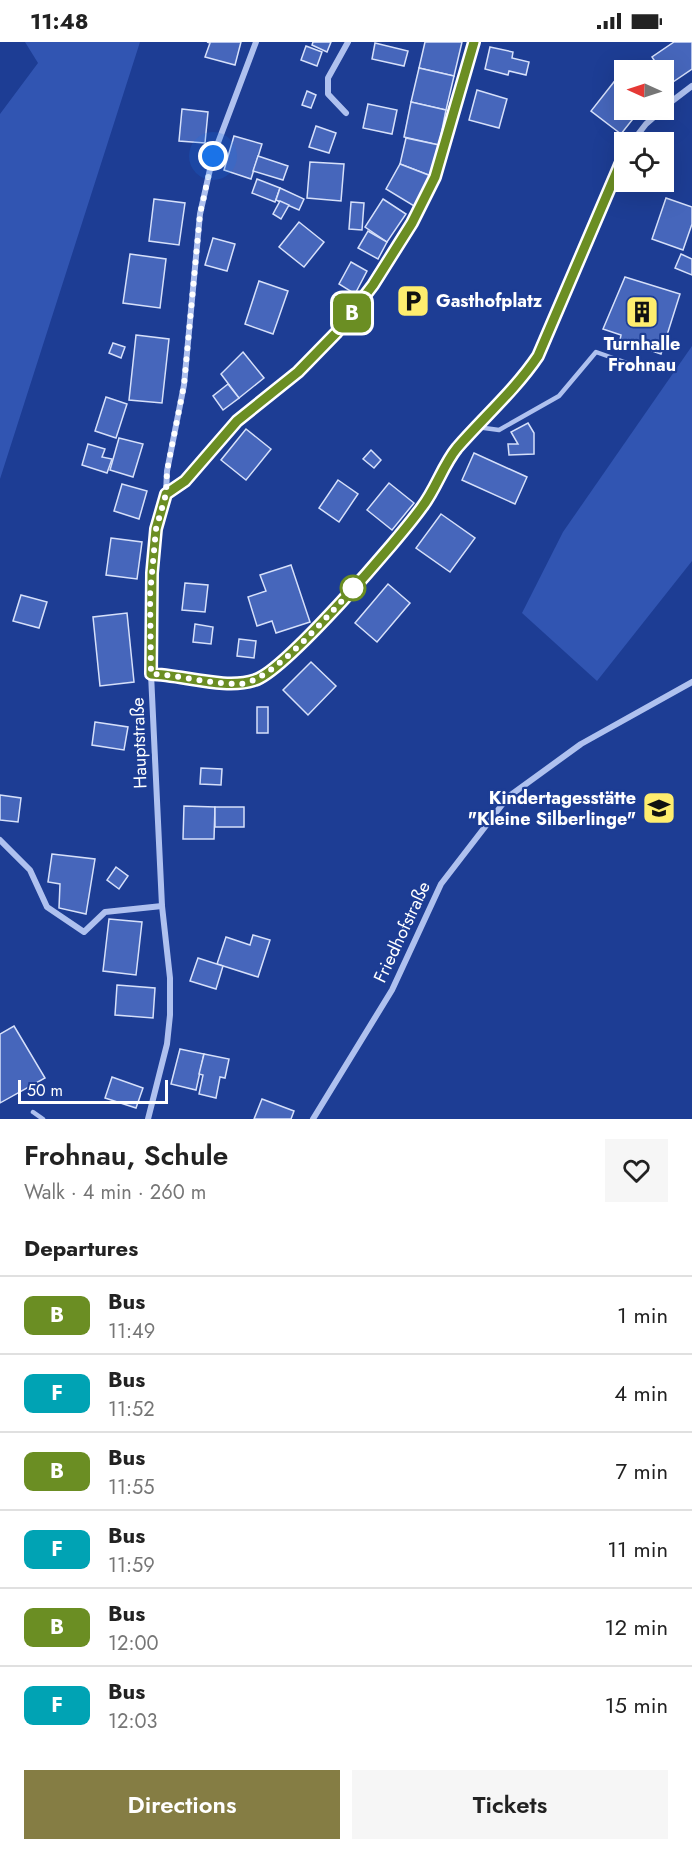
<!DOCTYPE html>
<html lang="en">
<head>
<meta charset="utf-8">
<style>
	:root { --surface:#fff; --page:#f6f6f6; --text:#222; --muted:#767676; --line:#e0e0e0; --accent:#857d44 }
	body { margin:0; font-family:Jost,sans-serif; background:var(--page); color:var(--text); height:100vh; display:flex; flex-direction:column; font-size:22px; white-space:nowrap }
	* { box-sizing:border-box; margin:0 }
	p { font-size:20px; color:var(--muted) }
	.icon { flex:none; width:33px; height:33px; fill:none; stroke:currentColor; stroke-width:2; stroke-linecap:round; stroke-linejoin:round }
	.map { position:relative; height:1077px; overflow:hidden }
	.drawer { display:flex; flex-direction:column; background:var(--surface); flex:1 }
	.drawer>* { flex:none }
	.badge { padding:0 12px; border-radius:9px; font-size:21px; line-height:39px }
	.needle { width:39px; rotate:273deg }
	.fabs { position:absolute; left:614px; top:18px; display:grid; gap:12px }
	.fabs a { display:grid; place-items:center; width:60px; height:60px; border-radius:0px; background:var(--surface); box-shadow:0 6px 24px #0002; font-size:30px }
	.scale { position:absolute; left:18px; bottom:15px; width:150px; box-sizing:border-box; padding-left:6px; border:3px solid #fff; border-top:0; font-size:16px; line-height:21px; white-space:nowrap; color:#fff; -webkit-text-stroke:4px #1d3d94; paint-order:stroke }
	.you { position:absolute; width:30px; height:30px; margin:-15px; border:4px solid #fff; border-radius:50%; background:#1a73e8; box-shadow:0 0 0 9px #1a73e833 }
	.map>.badge { position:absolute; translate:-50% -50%; box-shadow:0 0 0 3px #fff }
	h2 { padding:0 24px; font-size:22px; line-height:54px }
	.round { display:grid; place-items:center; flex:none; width:63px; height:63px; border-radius:0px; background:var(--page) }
	.summary { display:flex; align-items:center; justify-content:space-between; height:102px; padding:0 24px }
	h1 { font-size:28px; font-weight:600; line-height:45px }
	.button { display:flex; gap:12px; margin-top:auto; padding:12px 24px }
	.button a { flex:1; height:69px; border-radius:0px; background:var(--accent); color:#fff; font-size:24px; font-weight:600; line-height:69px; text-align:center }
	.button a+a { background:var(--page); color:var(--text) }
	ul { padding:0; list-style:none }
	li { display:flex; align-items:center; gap:18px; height:78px; padding:0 24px; border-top:2px solid var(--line) }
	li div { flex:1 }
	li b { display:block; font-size:22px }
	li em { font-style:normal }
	li .badge { min-width:66px; font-weight:700; text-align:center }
	.status { display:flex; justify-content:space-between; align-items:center; height:42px; padding:0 30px; background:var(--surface); direction:ltr }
	.status svg { height:16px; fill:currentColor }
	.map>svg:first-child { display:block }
</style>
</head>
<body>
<div class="status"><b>11:48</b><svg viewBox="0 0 49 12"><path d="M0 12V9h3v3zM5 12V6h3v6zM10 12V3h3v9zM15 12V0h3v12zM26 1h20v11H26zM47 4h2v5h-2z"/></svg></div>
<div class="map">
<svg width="692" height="1077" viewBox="0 0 692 1077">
	<rect width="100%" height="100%" fill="#1d3d94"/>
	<g fill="#3155b2">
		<path d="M 25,0 L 140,0 L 0,437 L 0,72 L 38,21 Z"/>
		<path d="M 692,304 L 692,519 L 597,639 L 522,571 L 563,490 Z"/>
	</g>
	<g fill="#4666bb" stroke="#d6e0fa" stroke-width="1.5">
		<path d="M 207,0 L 241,0 L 235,23 L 205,15 L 210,1 Z"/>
		<path d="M 313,0 L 331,0 L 327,10 L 312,3 Z"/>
		<path d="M 425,0 L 462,0 L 454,34 L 419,26 Z"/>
		<path d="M 674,0 L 692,0 L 692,27 L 670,42 L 652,15 Z"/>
		<path d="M 375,1 L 408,9 L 404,24 L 372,17 Z"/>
		<path d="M 306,4 L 322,10 L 317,24 L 301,18 Z"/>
		<path d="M 490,5 L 513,10 L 512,16 L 529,20 L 526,33 L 509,29 L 508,33 L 485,27 Z"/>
		<path d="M 419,26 L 454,34 L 446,68 L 411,60 Z"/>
		<path d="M 621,31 L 624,34 L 624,68 L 640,68 L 621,92 L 591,69 Z"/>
		<path d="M 477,48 L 507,57 L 499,86 L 469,78 Z"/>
		<path d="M 307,49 L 316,53 L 311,66 L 302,63 Z"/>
		<path d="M 411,60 L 446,68 L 439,103 L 404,95 Z"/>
		<path d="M 368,62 L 397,68 L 392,92 L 363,86 Z"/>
		<path d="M 182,67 L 208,70 L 205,101 L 179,99 Z"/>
		<path d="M 316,84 L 336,91 L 329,111 L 309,105 Z"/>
		<path d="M 234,94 L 262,102 L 251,137 L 224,128 Z"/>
		<path d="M 406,96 L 439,103 L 431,134 L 400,122 Z"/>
		<path d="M 258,114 L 288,124 L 283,138 L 253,129 Z"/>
		<path d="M 310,120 L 344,122 L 341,159 L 307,156 Z"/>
		<path d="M 400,122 L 431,134 L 414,164 L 386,147 Z"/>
		<path d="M 257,137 L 280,146 L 275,160 L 252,151 Z"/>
		<path d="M 280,146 L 304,157 L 299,168 L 276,158 Z"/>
		<path d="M 666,156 L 692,165 L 692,182 L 683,208 L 652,197 Z"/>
		<path d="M 154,157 L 185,161 L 179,203 L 149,199 Z"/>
		<path d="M 383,157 L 406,172 L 387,200 L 365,185 Z"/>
		<path d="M 280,159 L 289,163 L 281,177 L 273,172 Z"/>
		<path d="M 351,160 L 364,161 L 362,188 L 349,187 Z"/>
		<path d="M 299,180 L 324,200 L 304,225 L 279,205 Z"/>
		<path d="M 368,189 L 387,200 L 378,217 L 358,206 Z"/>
		<path d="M 213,196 L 235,202 L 227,229 L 205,223 Z"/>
		<path d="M 130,212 L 166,217 L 160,266 L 123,261 Z"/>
		<path d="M 681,212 L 692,217 L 692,233 L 675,226 Z"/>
		<path d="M 351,220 L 367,229 L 355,252 L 339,242 Z"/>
		<path d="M 625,235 L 680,252 L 661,312 L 620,298 L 621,293 L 603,287 Z"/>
		<path d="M 259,239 L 288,249 L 273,292 L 245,282 Z"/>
		<path d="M 136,293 L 169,297 L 162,361 L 129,358 Z"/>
		<path d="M 113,301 L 125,305 L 121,316 L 109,311 Z"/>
		<path d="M 243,310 L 264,336 L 239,356 L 221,332 Z"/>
		<path d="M 228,342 L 239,356 L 223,368 L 213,354 Z"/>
		<path d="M 106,355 L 127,362 L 116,396 L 95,389 Z"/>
		<path d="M 528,381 L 534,391 L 534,412 L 509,413 L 508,402 L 518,402 L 511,390 Z"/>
		<path d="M 246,387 L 271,407 L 246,438 L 221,418 Z"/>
		<path d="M 119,396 L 143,402 L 133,435 L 110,428 Z"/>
		<path d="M 88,402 L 105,407 L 102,415 L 112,417 L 107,431 L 82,423 Z"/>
		<path d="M 371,408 L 381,418 L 374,426 L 363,417 Z"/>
		<path d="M 474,411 L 527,435 L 515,462 L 462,438 Z"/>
		<path d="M 338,438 L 358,452 L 339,480 L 319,466 Z"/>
		<path d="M 389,441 L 414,461 L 392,488 L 367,468 Z"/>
		<path d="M 122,442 L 147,449 L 139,477 L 114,469 Z"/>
		<path d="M 441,472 L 475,496 L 450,530 L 416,506 Z"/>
		<path d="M 111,496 L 142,500 L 137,537 L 106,533 Z"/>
		<path d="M 291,523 L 310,580 L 276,591 L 272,579 L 257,584 L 248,555 L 266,549 L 260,533 Z"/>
		<path d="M 185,541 L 208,543 L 205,570 L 182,568 Z"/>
		<path d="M 388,542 L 410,561 L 377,600 L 355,581 Z"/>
		<path d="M 21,553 L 47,560 L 39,586 L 13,579 Z"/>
		<path d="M 127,571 L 134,640 L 100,644 L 93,575 Z"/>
		<path d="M 195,582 L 213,585 L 211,602 L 193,600 Z"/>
		<path d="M 239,597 L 256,599 L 254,616 L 237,614 Z"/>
		<path d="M 311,620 L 336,644 L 308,673 L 283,648 Z"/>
		<rect x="257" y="665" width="11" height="26"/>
		<path d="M 95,680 L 128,685 L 124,708 L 92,703 Z"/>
		<path d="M 201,726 L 222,727 L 221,743 L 200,742 Z"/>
		<path d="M 0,753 L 21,756 L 18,780 L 0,778 Z"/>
		<path d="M 184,764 L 215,765 L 214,797 L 183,797 Z"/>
		<rect x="215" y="765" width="29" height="20"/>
		<path d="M 52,812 L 95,817 L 86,872 L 59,866 L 60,842 L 48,840 Z"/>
		<path d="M 116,825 L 128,834 L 119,847 L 107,838 Z"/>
		<path d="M 109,877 L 142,880 L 136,933 L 103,929 Z"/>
		<path d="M 253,893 L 270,898 L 258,935 L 217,922 L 226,895 L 250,903 Z"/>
		<path d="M 198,916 L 223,924 L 216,947 L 190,939 Z"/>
		<path d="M 117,943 L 155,946 L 153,976 L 115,973 Z"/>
		<path d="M 14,984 L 45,1036 L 0,1061 L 0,992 Z"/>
		<path d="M 180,1007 L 204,1012 L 196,1048 L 171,1042 Z"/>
		<path d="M 204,1012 L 229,1017 L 225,1036 L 220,1035 L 216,1056 L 199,1052 L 203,1033 L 199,1032 Z"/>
		<path d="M 112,1035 L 143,1046 L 136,1066 L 105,1056 Z"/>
		<path d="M 262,1057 L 294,1069 L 291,1077 L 254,1077 Z"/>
	</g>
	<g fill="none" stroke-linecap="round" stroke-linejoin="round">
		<g stroke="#afc1ef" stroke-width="4.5">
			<path d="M 477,385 L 499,388 L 559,354 L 596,310 L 644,327"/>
			<path d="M 33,1070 L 43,1077"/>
		</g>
		<g stroke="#afc1ef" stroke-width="6">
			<path d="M 663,66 L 692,44"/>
			<path d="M 346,71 L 328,52 L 328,36 L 348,0"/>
			<path d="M 632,100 L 646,82 L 662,68"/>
			<path d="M 166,452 C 195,431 213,401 239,377 C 272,348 308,323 338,290 C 376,245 413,190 435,136 C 452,93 461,44 475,0"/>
			<path d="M 151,632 C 182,633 227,648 255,638 C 285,629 400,496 422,465 C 436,447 443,423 457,406 C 484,375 515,348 538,313 L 624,113"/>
			<path d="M 0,798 L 30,828 L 47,865 L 84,890 L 105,870 L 162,864"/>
			<path d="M 148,1077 L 167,1002 L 170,973 L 170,936 L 162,864 L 151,632 L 150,553 L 156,487 L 166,452 L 167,429 L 184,343 L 200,172 L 213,114 L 256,0"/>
			<path d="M 313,1077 L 392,948 L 441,842 L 508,755 L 581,702 L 692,640"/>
		</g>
	</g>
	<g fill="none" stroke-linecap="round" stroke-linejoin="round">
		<g stroke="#fff" stroke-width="14">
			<path id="line" d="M 474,0 L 435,135 L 412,181 L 373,243 L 337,290 L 298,330 L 237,379 L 185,439 L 166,452 L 156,487 L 152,531 L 151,632 C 183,633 226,648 255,638 C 285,629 400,496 422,465 C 436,447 443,423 457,406 C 484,375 515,348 538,314 L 624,113"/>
		</g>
		<use href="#line" stroke="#6b8e23" stroke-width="9"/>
		<path stroke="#fff" stroke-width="6" stroke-dasharray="0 10.8" d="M 213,114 L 200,172 L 184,343 L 167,429 L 166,452 L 156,487 L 150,553 L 151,632 C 180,633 209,642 238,642 C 272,642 331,569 356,544 L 353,546"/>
	</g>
	<defs>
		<g id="parking-square" transform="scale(1.725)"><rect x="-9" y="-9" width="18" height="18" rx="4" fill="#feed6e" stroke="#1d3d94"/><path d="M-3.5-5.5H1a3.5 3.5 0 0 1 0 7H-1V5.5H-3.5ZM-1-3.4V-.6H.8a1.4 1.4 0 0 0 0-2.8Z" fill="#111"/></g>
		<g id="building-square" transform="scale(1.725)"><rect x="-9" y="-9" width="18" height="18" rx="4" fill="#feed6e" stroke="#1d3d94"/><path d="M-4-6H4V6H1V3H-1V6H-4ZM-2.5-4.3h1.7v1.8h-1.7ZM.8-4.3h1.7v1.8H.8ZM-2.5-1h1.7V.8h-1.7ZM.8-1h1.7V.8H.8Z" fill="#111"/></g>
		<g id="school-square" transform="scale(1.725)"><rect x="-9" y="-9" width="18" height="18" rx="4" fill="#feed6e" stroke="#1d3d94"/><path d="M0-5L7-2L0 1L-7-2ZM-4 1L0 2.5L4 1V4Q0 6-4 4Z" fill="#111"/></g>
	</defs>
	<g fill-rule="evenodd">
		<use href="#parking-square" x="413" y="259"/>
		<use href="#building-square" x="642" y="270"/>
		<use href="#school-square" x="659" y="766"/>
	</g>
	<circle fill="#fff" stroke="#6b8e23" stroke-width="3" cx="353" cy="546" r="12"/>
	<g text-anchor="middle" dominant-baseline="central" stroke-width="4.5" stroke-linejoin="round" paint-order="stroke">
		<g font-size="18" font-weight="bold" fill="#fff" stroke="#1d3d94" text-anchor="start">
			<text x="436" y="259">Gasthofplatz</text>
			<text x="642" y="302" text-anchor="middle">Turnhalle<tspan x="642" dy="21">Frohnau</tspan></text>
			<text x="636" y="756" text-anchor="end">Kindertagesstätte<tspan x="636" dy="21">"Kleine Silberlinge"</tspan></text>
		</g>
		<g font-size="18" fill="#fff" stroke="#1d3d94">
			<text transform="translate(139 701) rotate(-92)">Hauptstraße</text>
			<text transform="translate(402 890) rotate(-65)">Friedhofstraße</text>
		</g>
	</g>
</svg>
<div class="fabs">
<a><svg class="needle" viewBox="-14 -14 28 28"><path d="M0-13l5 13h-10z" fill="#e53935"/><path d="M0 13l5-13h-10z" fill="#767676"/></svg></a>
<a><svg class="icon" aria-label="locate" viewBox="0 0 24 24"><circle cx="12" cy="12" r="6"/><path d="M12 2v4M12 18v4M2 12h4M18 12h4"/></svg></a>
</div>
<div class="scale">50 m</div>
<div class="you" style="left:213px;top:114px"></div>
<b class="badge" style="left:352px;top:271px;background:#6b8e23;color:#fff">B</b>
</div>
<section class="drawer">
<div class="summary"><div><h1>Frohnau, Schule</h1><p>Walk · 4 min · 260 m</p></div><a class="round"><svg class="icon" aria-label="heart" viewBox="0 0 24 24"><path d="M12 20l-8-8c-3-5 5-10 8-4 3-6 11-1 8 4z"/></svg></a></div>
<h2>Departures</h2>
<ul>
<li><span class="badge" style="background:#6b8e23;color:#fff">B</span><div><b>Bus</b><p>11:49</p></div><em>1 min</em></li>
<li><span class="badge" style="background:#00a3b4;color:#fff">F</span><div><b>Bus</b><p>11:52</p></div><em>4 min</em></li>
<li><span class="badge" style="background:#6b8e23;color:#fff">B</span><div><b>Bus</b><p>11:55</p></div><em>7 min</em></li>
<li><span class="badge" style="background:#00a3b4;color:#fff">F</span><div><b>Bus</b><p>11:59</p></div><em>11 min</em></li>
<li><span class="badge" style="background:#6b8e23;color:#fff">B</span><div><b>Bus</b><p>12:00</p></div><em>12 min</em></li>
<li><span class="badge" style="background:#00a3b4;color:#fff">F</span><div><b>Bus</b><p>12:03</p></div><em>15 min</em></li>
</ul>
<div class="button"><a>Directions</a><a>Tickets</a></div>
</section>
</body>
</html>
